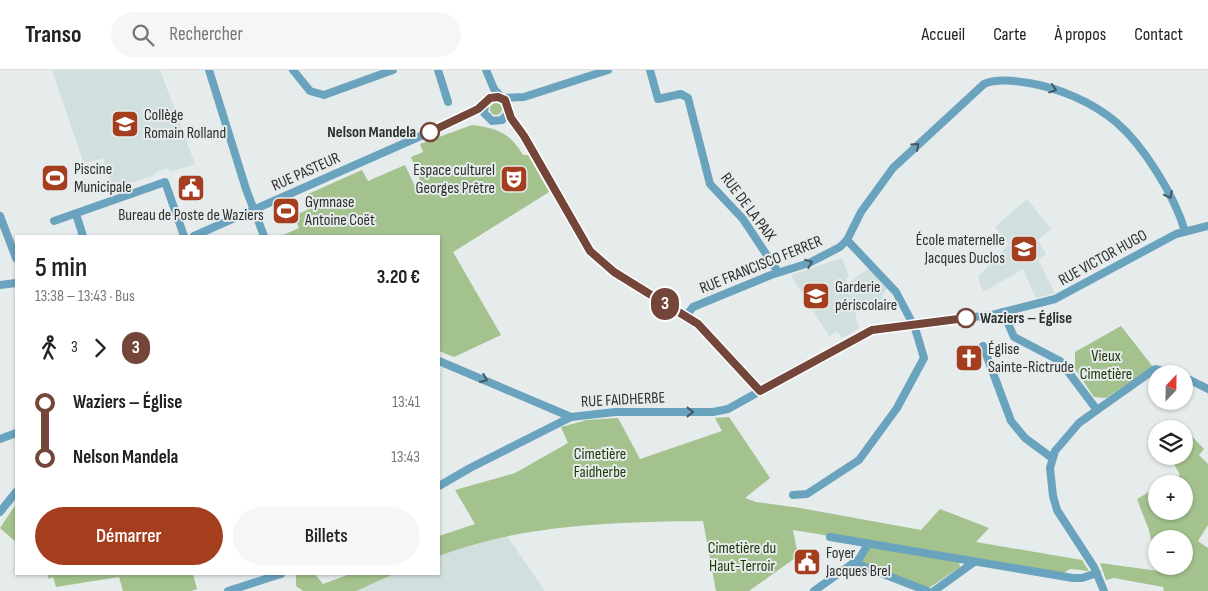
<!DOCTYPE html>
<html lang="fr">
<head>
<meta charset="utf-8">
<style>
	:root { --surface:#fff; --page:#f6f6f6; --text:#222; --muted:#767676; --line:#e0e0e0; --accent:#a53d1f }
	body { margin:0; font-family:"Sofia Sans Condensed",sans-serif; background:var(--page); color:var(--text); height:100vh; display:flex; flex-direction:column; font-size:19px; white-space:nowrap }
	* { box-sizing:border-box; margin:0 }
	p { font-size:16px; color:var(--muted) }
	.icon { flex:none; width:28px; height:28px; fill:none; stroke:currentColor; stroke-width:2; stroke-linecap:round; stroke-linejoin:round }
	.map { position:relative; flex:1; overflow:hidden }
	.panel { position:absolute; left:15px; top:165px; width:425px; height:340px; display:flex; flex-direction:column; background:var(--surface); border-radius:0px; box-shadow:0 1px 4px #0004 }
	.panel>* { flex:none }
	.badge { padding:0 10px; border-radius:16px; font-size:18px; line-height:32px }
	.needle { width:32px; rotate:22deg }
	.buttons { position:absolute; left:1148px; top:295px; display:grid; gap:10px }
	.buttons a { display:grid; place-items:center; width:45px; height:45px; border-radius:50%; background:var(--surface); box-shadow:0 1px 4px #0004; font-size:25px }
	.map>.badge { position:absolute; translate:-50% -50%; box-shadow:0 0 0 2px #fff }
	.legs { display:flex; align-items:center; gap:8px; height:55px; padding:0 20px; font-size:16px }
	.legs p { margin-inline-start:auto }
	.headline { display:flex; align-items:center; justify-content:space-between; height:85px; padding:0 20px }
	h1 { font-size:28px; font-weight:600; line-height:38px }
	.action { display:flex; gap:10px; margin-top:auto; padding:10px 20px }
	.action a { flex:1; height:58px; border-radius:30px; background:var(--accent); color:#fff; font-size:20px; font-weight:600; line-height:58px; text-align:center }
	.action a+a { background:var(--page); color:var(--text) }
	ul { padding:0 20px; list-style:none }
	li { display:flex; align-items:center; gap:18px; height:55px; font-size:19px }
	li i { display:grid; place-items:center; width:8px; height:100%; margin:0 6px; background:currentColor }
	li i::after { content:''; width:12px; height:12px; margin:-6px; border:4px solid; border-radius:50%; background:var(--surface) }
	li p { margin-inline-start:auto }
	li:first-child i { background:linear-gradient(#0000 50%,currentColor 0) }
	li:last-child i { background:linear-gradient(currentColor 50%,#0000 0) }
	header { display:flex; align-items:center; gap:30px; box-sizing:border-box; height:70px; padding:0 25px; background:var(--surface); border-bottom:1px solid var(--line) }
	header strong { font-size:24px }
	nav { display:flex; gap:28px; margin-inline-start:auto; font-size:18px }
	.search { width:350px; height:45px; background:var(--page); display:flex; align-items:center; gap:12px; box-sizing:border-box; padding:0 18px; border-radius:28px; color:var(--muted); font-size:19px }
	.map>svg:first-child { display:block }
</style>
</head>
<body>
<header>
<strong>Transo</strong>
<div class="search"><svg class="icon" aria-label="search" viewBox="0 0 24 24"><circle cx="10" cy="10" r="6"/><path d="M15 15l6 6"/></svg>Rechercher</div>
<nav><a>Accueil</a><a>Carte</a><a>À propos</a><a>Contact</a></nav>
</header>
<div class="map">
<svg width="1208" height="521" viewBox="0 0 1208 521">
	<rect width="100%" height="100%" fill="#e6ebeb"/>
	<g fill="#d1dfdf">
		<path d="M 52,0 L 160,0 L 195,94 L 171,102 L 169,99 L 165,99 L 153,104 L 153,106 L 113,119 L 103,88 L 84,94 Z"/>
		<path d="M 1027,129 L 1051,159 L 1038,170 L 1046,184 L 1038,190 L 1055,223 L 1036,228 L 1023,199 L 983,222 L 978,207 L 1009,174 L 995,157 Z"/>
		<path d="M 842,188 L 849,207 L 846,208 L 848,213 L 871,197 L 888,217 L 882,226 L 887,232 L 855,242 L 859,258 L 842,268 L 837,261 L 829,266 L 791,205 Z"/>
		<path d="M 507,466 L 545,521 L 356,521 L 394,504 L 439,504 L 439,486 L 465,476 Z"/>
	</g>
	<g fill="#a3c28d">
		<circle cx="496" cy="39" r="6"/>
		<path d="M 472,55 C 497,58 510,63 523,85 L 528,85 L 549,122 L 453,182 L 501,265 L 454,287 L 439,281 L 439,166 L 281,166 L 299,158 L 294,146 L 313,137 L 308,124 L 362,100 L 368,111 L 405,95 L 417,121 L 423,118 L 411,87 L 423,82 L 420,74 Z"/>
		<path d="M 1121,256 L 1153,297 L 1106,328 L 1094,327 L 1075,299 L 1075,282 Z"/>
		<path d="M 729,347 L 770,408 L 745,428 L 756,432 L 800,438 L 921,460 L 940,439 L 989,458 L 976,472 L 1082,490 L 1089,501 L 1070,499 L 1062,504 L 793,460 L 798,486 L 749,521 L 716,521 L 703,451 C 615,452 522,454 439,486 L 439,466 L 475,454 L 455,420 L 515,403 L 568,373 L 561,357 L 587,350 L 618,348 L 640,389 L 722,361 L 715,348 Z"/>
		<path d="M 1181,355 L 1204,379 L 1199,385 L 1208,394 L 1208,455 L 1198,471 L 1208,478 L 1208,521 L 1164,521 L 1163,517 L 1114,508 L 1106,510 L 1100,493 L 1158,501 L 1157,496 L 1184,496 L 1184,469 L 1156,469 L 1156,492 L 1149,460 L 1137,429 L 1156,418 L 1156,441 L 1184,441 L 1184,414 L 1164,414 L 1180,405 L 1170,386 L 1184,386 L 1184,359 L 1177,359 Z"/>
		<path d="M 16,434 L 16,472 L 0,458 Z"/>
		<path d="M 870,477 L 959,492 L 960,497 L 929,518 L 860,492 Z"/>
		<path d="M 47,504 L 193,504 L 197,519 L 191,521 L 123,521 L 119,507 L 56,517 L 53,507 L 49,509 Z"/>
		<path d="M 296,504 L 315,504 L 323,514 L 350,504 L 394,504 L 356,521 L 303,521 L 296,516 Z"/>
	</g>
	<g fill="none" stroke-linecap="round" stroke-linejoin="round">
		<g stroke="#6aa3be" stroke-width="8">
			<path d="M 209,0 L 246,119 L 264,166"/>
			<path d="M 293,0 L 310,21 L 324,25 L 393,0"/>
			<path d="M 438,0 L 448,32"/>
			<path d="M 486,0 L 494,19 L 501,27"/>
			<path d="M 650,0 L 658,29 L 681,24 L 688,28 L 710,114 L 743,149 L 778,202"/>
			<path d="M 502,28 L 524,27 L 608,0"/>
			<path d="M 485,34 L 484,43 L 492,51 L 502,50 L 509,42"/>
			<path d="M 76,144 L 83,166"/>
			<path d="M 0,146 L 16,188"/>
			<path d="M 54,151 L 165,112 L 184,166"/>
			<path d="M 194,166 L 457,50 L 479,39 L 490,28 L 500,27 L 507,32 L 511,48 L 524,66 L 590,181 L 614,202 L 698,254 L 759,321"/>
			<path d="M 0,215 L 16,213"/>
			<path d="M 1003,242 L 1014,267 L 1060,291 L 1097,340 L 1079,353 L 1055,381 L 1050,398 L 1053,426 L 1057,440 L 1094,497 L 1104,521"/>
			<path d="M 686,246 L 693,237 L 771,205 L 809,193 L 840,177 L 847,170 L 861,142 L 893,98 L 984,14 C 997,8 1015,11 1029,13 C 1059,18 1092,32 1116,52 C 1144,76 1174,125 1185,161"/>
			<path d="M 983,276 L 1011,351 L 1025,368 L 1052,388"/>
			<path d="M 439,291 L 571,347"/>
			<path d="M 1184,307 L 1208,319"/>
			<path d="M 1097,340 L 1155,299 L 1175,304"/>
			<path d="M 0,369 L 16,363"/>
			<path d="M 439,416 L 470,398 L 571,347 L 615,342 L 713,342 L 728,339 L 866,262 L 906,254 L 992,245 L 1055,229 L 1176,164 L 1208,156"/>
			<path d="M 793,425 L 807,424 L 859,390 L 897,338 L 924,288 L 915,258 L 896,222 L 847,170"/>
			<path d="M 0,442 L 16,422"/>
			<path d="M 830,467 L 1073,508 L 1082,508 L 1097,503"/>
			<path d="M 855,493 L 927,521"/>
			<path d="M 228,521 L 281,504"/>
			<path d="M 814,521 L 859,489 L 868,474"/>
			<path d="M 934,521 L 974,492"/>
		</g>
	</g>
	<defs><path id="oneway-chevron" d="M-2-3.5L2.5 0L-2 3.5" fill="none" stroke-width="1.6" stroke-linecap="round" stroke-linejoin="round" transform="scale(1.25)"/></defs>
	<g stroke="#435861">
		<use href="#oneway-chevron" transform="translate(1053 19) rotate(18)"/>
		<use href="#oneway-chevron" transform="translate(916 76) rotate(-42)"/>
		<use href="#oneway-chevron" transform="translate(1169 125) rotate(63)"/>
		<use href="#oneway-chevron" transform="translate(809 193) rotate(-22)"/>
		<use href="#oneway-chevron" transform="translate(484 309) rotate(23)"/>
		<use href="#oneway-chevron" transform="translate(690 342)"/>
	</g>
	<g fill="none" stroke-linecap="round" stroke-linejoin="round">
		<g stroke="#fff" stroke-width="11">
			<path id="line-1" d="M 430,62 L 478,39 L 490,28 L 498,27 L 505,30 L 511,48 L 524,66 L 590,181 L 614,202 L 698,254 L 760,321 L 872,260 L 966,248"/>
		</g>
		<use href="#line-1" stroke="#734639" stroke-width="8"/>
	</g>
	<defs>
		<g id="school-square" transform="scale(1.4375)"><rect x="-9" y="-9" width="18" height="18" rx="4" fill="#a53d1f" stroke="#e6ebeb"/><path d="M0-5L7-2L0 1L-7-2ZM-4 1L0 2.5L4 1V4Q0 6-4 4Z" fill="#fff"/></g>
		<g id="stadium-square" transform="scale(1.4375)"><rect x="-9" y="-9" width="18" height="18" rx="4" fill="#a53d1f" stroke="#e6ebeb"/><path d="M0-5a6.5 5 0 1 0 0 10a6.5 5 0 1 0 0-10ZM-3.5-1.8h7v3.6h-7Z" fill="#fff"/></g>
		<g id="theatre-square" transform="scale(1.4375)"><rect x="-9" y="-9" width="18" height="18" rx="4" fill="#a53d1f" stroke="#e6ebeb"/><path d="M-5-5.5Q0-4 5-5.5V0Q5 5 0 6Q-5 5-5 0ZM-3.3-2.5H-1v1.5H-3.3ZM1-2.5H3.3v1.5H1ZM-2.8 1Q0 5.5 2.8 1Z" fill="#fff"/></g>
		<g id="civic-square" transform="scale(1.4375)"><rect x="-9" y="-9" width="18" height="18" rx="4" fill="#a53d1f" stroke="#e6ebeb"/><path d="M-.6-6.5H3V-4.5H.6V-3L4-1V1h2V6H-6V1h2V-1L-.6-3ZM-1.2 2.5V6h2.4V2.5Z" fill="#fff"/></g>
		<g id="church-square" transform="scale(1.4375)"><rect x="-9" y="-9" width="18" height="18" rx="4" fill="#a53d1f" stroke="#e6ebeb"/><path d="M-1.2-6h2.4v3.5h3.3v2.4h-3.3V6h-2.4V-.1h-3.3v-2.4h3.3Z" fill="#fff"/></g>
	</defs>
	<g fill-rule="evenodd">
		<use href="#school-square" x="125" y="54"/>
		<use href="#stadium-square" x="55" y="108"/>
		<use href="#theatre-square" x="514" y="109"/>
		<use href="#civic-square" x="191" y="118"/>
		<use href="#stadium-square" x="286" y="141"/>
		<use href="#school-square" x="1024" y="179"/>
		<use href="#school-square" x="816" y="226"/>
		<use href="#church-square" x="969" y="288"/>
		<use href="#civic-square" x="807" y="492"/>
	</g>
	<g fill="#fff" stroke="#734639" stroke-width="2.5">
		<circle cx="430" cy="62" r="9"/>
		<circle cx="966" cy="248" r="9"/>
	</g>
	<g text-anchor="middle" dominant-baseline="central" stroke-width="4" stroke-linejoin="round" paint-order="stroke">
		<g font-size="16" fill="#2e2f2f" stroke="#e6ebeb" text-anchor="start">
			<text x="144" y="45">Collège<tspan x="144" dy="18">Romain Rolland</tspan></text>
			<text x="74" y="99">Piscine<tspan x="74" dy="18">Municipale</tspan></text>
			<text x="495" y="100" text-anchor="end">Espace culturel<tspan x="495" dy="18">Georges Prêtre</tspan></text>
			<text x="305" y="132">Gymnase<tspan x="305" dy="18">Antoine Coët</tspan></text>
			<text x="191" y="145" text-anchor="middle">Bureau de Poste de Waziers</text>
			<text x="1005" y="170" text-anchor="end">École maternelle<tspan x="1005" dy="18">Jacques Duclos</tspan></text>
			<text x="835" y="217">Garderie<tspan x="835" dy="18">périscolaire</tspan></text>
			<text x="988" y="279">Église<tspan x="988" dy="18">Sainte-Rictrude</tspan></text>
			<text x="826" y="483">Foyer<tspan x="826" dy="18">Jacques Brel</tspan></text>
		</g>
		<g font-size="16" font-weight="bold" fill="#2e2f2f" stroke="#e6ebeb" text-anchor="end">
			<text x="416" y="62">Nelson Mandela</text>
			<text x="980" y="248" text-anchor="start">Waziers – Église</text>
		</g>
		<g font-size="16" fill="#2e2f2f" stroke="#e6ebeb">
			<text transform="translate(306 102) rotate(-24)">RUE PASTEUR</text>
			<text transform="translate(748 137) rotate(53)">RUE DE LA PAIX</text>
			<text transform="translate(1103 188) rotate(-29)">RUE VICTOR HUGO</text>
			<text transform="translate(761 195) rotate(-22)">RUE FRANCISCO FERRER</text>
			<text transform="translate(623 330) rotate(-3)">RUE FAIDHERBE</text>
		</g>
		<g font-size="16" fill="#1e3606" stroke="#e6ebeb">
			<text x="1106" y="286">Vieux<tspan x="1106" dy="18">Cimetière</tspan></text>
			<text x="600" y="384">Cimetière<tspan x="600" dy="18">Faidherbe</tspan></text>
			<text x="742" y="478">Cimetière du<tspan x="742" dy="18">Haut-Terroir</tspan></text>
		</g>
	</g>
</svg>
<div class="buttons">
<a><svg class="needle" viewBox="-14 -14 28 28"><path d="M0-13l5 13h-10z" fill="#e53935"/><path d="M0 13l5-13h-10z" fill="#767676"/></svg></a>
<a><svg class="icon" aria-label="layers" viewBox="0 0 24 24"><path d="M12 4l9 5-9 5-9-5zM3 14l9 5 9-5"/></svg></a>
<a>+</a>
<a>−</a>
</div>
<b class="badge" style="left:665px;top:234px;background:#734639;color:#fff">3</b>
<section class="panel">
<div class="headline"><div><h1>5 min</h1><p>13:38 – 13:43 · Bus</p></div><b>3.20 €</b></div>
<div class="legs"><svg class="icon" aria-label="walk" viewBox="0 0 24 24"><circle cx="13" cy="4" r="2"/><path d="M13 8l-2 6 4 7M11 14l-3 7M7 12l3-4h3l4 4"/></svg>3<svg class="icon" aria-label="forward" viewBox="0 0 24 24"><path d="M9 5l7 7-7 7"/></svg><b class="badge" style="background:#734639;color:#fff">3</b></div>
<ul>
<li><i style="color:#734639"></i><b>Waziers – Église</b><p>13:41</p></li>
<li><i style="color:#734639"></i><b>Nelson Mandela</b><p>13:43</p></li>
</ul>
<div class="action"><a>Démarrer</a><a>Billets</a></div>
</section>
</div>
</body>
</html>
